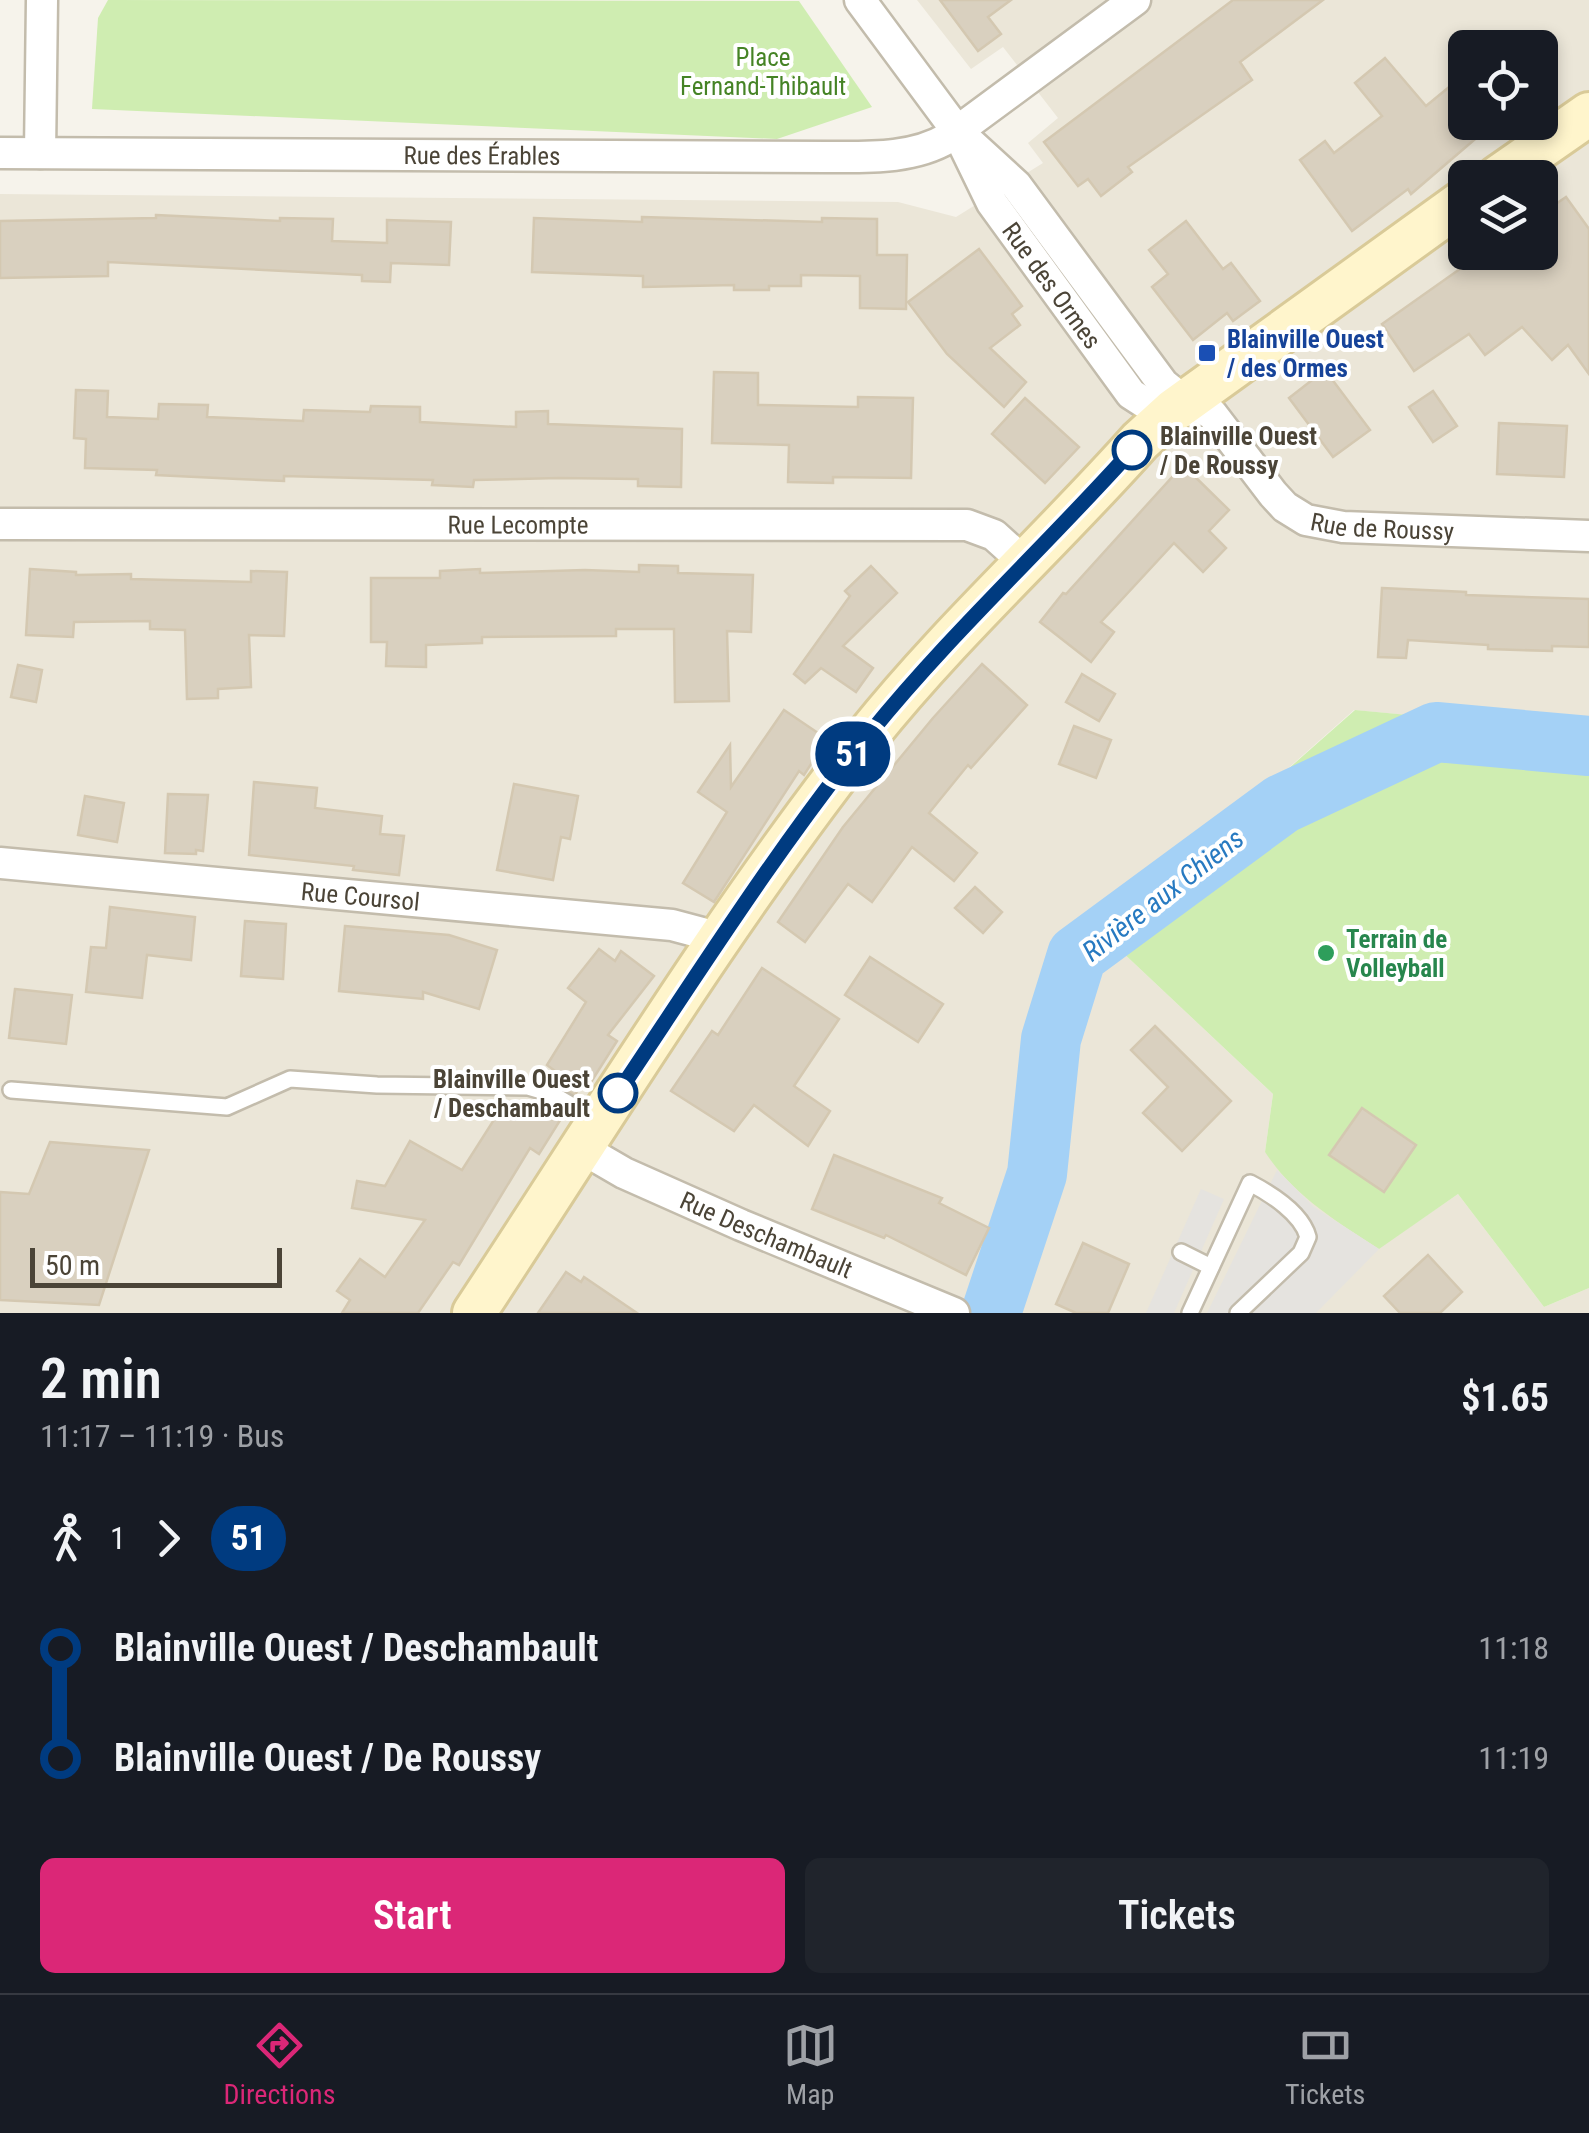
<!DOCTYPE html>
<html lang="en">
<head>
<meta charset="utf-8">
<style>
	:root { --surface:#171b24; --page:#20242c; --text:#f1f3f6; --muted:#9ea1a6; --line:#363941; --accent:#db2777 }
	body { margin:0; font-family:"Roboto Condensed",sans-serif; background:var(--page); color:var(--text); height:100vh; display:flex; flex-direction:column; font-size:38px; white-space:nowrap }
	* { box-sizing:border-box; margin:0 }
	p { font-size:32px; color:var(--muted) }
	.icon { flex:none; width:55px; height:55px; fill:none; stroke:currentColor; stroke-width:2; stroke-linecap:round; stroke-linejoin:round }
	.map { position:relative; height:1313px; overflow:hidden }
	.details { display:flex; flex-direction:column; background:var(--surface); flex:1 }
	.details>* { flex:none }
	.badge { padding:0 20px; border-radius:32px; font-size:35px; line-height:65px }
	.controls { position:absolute; left:1448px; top:30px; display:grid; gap:20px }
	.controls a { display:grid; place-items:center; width:110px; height:110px; border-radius:15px; background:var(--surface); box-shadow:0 5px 15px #0003; font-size:50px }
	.scale { position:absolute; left:30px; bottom:25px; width:252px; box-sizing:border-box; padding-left:10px; border:5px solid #4b4437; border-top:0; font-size:28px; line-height:35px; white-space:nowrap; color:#4b4437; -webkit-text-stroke:8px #fff; paint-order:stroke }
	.map>.badge { position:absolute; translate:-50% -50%; box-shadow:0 0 0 5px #fff }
	.legs { display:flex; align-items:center; gap:15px; height:110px; padding:0 40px; font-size:32px }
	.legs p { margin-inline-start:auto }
	.summary { display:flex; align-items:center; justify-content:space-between; height:170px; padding:0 40px }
	h1 { font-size:55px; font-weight:600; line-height:75px }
	.cta { display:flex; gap:20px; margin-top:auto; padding:20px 40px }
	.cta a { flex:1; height:115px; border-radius:15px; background:var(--accent); color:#fff; font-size:40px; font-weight:600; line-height:115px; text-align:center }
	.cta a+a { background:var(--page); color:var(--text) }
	ul { padding:0 40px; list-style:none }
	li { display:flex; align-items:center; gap:35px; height:110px; font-size:38px }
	li i { display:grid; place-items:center; width:15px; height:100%; margin:0 12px; background:currentColor }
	li i::after { content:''; width:25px; height:25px; margin:-12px; border:8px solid; border-radius:50%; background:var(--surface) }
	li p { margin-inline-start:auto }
	li:first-child i { background:linear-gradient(#0000 50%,currentColor 0) }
	li:last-child i { background:linear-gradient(currentColor 50%,#0000 0) }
	.dock { display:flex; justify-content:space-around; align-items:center; height:140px; border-top:2px solid var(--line); background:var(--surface); font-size:28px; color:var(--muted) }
	.dock a { display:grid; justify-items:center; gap:5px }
	.dock .on { color:var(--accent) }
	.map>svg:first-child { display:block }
</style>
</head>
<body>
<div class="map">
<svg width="1589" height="1313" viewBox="0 0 1589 1313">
	<rect width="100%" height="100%" fill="#f6f3eb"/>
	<path fill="#ebe6d8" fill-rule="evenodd" d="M 917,0 L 1589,0 L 1589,732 L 1354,710 L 1102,933 L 1273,1094 L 1265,1152 L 1379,1248 L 1458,1194 L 1544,1307 L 1589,1288 L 1589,1313 L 0,1313 L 0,194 L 898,202 L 956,217 L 1043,163 L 1028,143 L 1058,118 L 1003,47 L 971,69 ZM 1465,48 L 1540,48 L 1540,122 L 1465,122 ZM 1465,178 L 1540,178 L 1540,252 L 1465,252 Z"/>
	<g fill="#cfedb1">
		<path d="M 108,0 L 799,1 L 872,107 L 777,139 L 92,109 L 98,18 Z"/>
		<path d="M 1355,710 L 1589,732 L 1589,1288 L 1544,1307 L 1458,1194 L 1379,1249 C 1336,1221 1294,1196 1265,1152 L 1273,1094 L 1102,933 Z"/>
	</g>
	<g fill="#e5e3df">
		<path d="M 1277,1170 L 1314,1207 L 1379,1249 L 1316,1313 L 1207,1313 Z"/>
		<path d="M 1201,1189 L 1224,1199 L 1174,1313 L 1146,1313 Z"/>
	</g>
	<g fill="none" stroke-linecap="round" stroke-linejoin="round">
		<path stroke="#a4d1f6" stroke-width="60" d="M 991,1313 L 1037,1174 L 1051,1039 L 1077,955 L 1282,804 L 1436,732 L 1589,746"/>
	</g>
	<g fill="#d9d0bf" stroke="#d4c8b1" stroke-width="2.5">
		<path d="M 940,0 L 1011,0 L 988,17 L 1001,34 L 978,51 Z"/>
		<path d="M 1233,0 L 1323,0 L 1240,62 L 1252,80 L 1128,167 L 1132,172 L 1101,196 L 1088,179 L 1078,186 L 1044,142 Z"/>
		<path d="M 1385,58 L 1426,106 L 1465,74 L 1465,122 L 1495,122 L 1411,194 L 1408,189 L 1352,231 L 1300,160 L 1325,141 L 1334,153 L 1382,116 L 1355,83 Z"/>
		<path d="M 1566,197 L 1589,229 L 1589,374 L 1568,345 L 1552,360 L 1522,327 L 1485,355 L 1469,334 L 1414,371 L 1382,324 L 1484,252 L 1540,252 L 1540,215 Z"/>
		<path d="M 156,215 L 280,221 L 280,218 L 333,219 L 332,241 L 387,243 L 387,220 L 451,222 L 449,265 L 391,263 L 390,282 L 362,281 L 362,275 L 108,262 L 108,276 L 0,278 L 0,221 L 156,218 Z"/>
		<path d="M 642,217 L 822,222 L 822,218 L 877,219 L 877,255 L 907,255 L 906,309 L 860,308 L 860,276 L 801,275 L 801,286 L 769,286 L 769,290 L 734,290 L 734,285 L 643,287 L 643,276 L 532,272 L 534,218 L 642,222 Z"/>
		<path d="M 1186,221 L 1223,269 L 1231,263 L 1260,301 L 1233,321 L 1227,313 L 1193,340 L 1152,287 L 1168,274 L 1149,250 Z"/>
		<path d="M 979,249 L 1022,306 L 1012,314 L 1020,325 L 990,348 L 1026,382 L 1004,407 L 947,354 L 908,302 Z"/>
		<path d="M 1325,370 L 1370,430 L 1333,457 L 1289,398 Z"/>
		<path d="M 714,372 L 758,373 L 758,405 L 858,407 L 858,397 L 913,398 L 911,478 L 833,477 L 833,483 L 788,482 L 789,445 L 712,443 Z"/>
		<path d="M 76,390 L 108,391 L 107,417 L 158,419 L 159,404 L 208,405 L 207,417 L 303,421 L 304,410 L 370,412 L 371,406 L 420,407 L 420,422 L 516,427 L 516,412 L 548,411 L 548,424 L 682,429 L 681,487 L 638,486 L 638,479 L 559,478 L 474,480 L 473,487 L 432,485 L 433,480 L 284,476 L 284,481 L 238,479 L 156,475 L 157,470 L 85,468 L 86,439 L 74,438 Z"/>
		<path d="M 1433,391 L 1457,426 L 1433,442 L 1409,407 Z"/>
		<path d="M 1025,398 L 1079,447 L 1045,483 L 992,434 Z"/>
		<path d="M 1499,423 L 1567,426 L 1564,477 L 1497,474 Z"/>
		<path d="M 1183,465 L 1229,510 L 1209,531 L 1226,548 L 1203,572 L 1174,543 L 1101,622 L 1114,632 L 1091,662 L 1040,622 L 1063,593 L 1066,594 Z"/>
		<path d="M 639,565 L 678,566 L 678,573 L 753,575 L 751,632 L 727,631 L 729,701 L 675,702 L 674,629 L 616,629 L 616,636 L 482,637 L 482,643 L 426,645 L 426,667 L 386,666 L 387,642 L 371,642 L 371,578 L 440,578 L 440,571 L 480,569 L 480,573 L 585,570 L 639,572 Z"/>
		<path d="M 871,566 L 897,593 L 843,646 L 873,668 L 856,692 L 821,668 L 805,683 L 794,674 L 850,596 L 845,591 Z"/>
		<path d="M 30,569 L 76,572 L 76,575 L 131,574 L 131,579 L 251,582 L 251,571 L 287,572 L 284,636 L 249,635 L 251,687 L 218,689 L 218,698 L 187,699 L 185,630 L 150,629 L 150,621 L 74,622 L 73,637 L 26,635 Z"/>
		<path d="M 1382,588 L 1466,592 L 1466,595 L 1589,599 L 1589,647 L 1552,646 L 1552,651 L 1488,649 L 1488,645 L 1408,640 L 1406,658 L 1378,657 Z"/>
		<path d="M 982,664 L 1027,705 L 971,768 L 968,765 L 929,813 L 977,853 L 954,881 L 912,847 L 872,902 L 848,884 L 805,942 L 778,922 L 843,827 L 933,718 Z"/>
		<path d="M 18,665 L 42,670 L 36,702 L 11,697 Z"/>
		<path d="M 1082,674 L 1115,694 L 1099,721 L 1066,702 Z"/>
		<path d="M 784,710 L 827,739 L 804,775 L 799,771 L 714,902 L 683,883 L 727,812 L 698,792 L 730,745 L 731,787 Z"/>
		<path d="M 1074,726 L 1111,740 L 1096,778 L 1059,764 Z"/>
		<path d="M 254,782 L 317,788 L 315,808 L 382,816 L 380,834 L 404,836 L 399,875 L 353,870 L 354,866 L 249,855 Z"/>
		<path d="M 514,784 L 578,796 L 570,839 L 561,837 L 553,880 L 497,870 Z"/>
		<path d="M 168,794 L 208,795 L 203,851 L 196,850 L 196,854 L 165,853 Z"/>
		<path d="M 85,796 L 124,803 L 117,842 L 78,835 Z"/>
		<path d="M 975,887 L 1002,912 L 983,933 L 955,908 Z"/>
		<path d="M 110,907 L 195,917 L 191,960 L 147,955 L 142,998 L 86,992 L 91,947 L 106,948 Z"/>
		<path d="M 245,921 L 286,924 L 283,979 L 241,976 Z"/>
		<path d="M 345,926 L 449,935 L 497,950 L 479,1009 L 423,992 L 423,999 L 339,991 Z"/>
		<path d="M 599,949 L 615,961 L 621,951 L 654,976 L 608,1035 L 617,1041 L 586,1090 L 580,1086 L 575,1095 L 549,1081 L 555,1071 L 547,1065 L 586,1002 L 568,988 Z"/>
		<path d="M 870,957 L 943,1004 L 918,1042 L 845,995 Z"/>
		<path d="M 762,968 L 839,1019 L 794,1086 L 830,1111 L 808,1146 L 754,1105 L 734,1131 L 671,1091 L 712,1031 L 718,1035 Z"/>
		<path d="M 15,989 L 72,995 L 66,1044 L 9,1038 Z"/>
		<path d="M 1155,1026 L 1231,1101 L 1182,1151 L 1143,1113 L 1168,1087 L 1131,1050 Z"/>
		<path d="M 537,1101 L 564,1114 L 539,1154 L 530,1148 L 459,1265 L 453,1262 L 418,1313 L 342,1313 L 350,1300 L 337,1291 L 360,1259 L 385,1277 L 425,1220 L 352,1208 L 357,1181 L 385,1186 L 410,1141 L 462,1170 L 504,1104 L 526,1118 Z"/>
		<path d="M 1362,1108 L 1416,1145 L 1384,1192 L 1329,1155 Z"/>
		<path d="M 50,1142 L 149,1150 L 99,1305 L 0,1300 L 0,1192 L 29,1194 Z"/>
		<path d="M 834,1155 L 942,1198 L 939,1203 L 989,1228 L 966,1275 L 886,1235 L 884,1238 L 812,1209 Z"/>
		<path d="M 1083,1243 L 1129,1264 L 1108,1313 L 1076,1313 L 1056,1304 Z"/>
		<path d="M 1428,1255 L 1462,1292 L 1440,1313 L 1400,1313 L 1384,1296 Z"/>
		<path d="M 566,1272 L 581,1282 L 584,1277 L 637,1313 L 538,1313 Z"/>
	</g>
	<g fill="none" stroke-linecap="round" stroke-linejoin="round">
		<g stroke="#c3bcac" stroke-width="20">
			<g id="lane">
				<path d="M 11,1090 L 227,1107 L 290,1079 L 377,1085 L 528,1087 L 552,1094 L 595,1119"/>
				<path d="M 1181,1252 L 1211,1267"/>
				<path d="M 1190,1313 L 1250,1183 C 1271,1194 1302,1214 1308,1237 L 1301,1253 L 1238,1313"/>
			</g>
		</g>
		<g stroke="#c3bcac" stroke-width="35">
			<g id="street">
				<path id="s1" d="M 860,0 L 957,131 L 992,203 L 1131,394 L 1145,403 L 1185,411"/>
				<path id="s2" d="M 957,131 L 1016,185 L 1163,384 L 1179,397 L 1212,414 L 1273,494 L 1285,507 L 1306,520 L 1343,527 L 1589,536"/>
				<path id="s3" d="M 0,153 L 828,157 C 868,157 913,159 948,138 L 1135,0"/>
				<path d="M 40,153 L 42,0"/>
				<path id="s4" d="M 0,524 L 967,525 L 994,535 L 1024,562"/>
				<path id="s5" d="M 0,863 L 672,925 L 702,933 L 718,943"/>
				<path id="s6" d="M 581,1148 L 624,1173 L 741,1225 L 954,1313"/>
			</g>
		</g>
		<g stroke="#d9ca98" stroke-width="48">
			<g id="secondary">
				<path d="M 1497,178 L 1589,114"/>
				<path d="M 474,1313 C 602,1119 723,919 867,736 C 951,631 1051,541 1140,441 L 1174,410 L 1465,200"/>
			</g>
		</g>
		<use href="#lane" stroke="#fff" stroke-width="15"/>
		<use href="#street" stroke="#fff" stroke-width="30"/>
		<use href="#secondary" stroke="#fff5cc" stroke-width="42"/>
	</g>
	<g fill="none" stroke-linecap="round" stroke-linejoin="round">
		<g stroke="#fff" stroke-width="22">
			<path id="line-1" d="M 618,1093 C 699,972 778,847 870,733 C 951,633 1046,546 1132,450"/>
		</g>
		<use href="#line-1" stroke="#003b80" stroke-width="15"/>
	</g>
	<rect fill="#1a4fb4" stroke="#fff" stroke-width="4" x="1197" y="343" width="20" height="20" rx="5"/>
	<g fill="#fff" stroke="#003b80" stroke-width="5">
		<circle cx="1132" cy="450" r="18"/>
		<circle cx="618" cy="1093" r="18"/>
	</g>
	<circle fill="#2e9e5b" stroke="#fff" stroke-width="4" cx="1326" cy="953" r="10"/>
	<g text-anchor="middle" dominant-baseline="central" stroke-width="8" stroke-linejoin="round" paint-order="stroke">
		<g font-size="25" fill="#458325" stroke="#fff">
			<text x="763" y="57">Place<tspan x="763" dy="29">Fernand-Thibault</tspan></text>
		</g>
		<g font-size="25" fill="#4b4437" stroke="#fff">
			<text stroke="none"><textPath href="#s3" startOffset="482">Rue des Érables</textPath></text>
			<text stroke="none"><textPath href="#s1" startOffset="345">Rue des Ormes</textPath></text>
			<text stroke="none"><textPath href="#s2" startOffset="605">Rue de Roussy</textPath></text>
			<text stroke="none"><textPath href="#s4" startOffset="518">Rue Lecompte</textPath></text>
			<text stroke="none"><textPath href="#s5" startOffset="362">Rue Coursol</textPath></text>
			<text stroke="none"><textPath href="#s6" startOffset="205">Rue Deschambault</textPath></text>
		</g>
		<g font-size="25" font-weight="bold" fill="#164399" stroke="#fff" text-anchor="start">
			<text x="1227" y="339">Blainville Ouest<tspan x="1227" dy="29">/ des Ormes</tspan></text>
		</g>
		<g font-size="25" font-weight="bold" fill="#4b4437" stroke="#fff" text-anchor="start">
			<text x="1160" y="436">Blainville Ouest<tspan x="1160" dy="29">/ De Roussy</tspan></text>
			<text x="590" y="1079" text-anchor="end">Blainville Ouest<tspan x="590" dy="29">/ Deschambault</tspan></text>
		</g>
		<g font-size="25" font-weight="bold" fill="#27864d" stroke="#fff" text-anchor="start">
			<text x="1346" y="939">Terrain de<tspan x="1346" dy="29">Volleyball</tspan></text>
		</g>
		<g font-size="28" font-style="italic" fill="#277ac1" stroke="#fff">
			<text transform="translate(1163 895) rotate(-38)">Rivière aux Chiens</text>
		</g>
	</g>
</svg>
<div class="controls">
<a><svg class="icon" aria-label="locate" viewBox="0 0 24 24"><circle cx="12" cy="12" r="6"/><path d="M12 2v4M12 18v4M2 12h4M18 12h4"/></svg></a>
<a><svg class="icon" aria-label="layers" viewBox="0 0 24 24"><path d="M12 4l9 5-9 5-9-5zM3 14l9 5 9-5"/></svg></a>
</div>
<div class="scale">50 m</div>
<b class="badge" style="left:853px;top:754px;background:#003b80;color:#fff">51</b>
</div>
<section class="details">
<div class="summary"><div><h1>2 min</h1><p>11:17 – 11:19 · Bus</p></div><b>$1.65</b></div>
<div class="legs"><svg class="icon" aria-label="walk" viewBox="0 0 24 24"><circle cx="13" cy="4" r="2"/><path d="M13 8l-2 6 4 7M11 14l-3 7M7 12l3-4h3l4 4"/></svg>1<svg class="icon" aria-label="forward" viewBox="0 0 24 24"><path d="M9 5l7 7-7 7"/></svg><b class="badge" style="background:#003b80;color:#fff">51</b></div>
<ul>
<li><i style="color:#003b80"></i><b>Blainville Ouest / Deschambault</b><p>11:18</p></li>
<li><i style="color:#003b80"></i><b>Blainville Ouest / De Roussy</b><p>11:19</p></li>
</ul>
<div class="cta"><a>Start</a><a>Tickets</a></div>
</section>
<nav class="dock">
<a class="on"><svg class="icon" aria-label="directions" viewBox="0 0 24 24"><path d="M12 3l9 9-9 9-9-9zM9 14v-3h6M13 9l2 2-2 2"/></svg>Directions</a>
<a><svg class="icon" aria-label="map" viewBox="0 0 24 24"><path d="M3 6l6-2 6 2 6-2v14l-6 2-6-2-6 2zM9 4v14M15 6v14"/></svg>Map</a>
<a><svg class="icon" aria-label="tickets" viewBox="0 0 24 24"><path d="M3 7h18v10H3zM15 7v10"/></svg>Tickets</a>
</nav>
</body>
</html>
